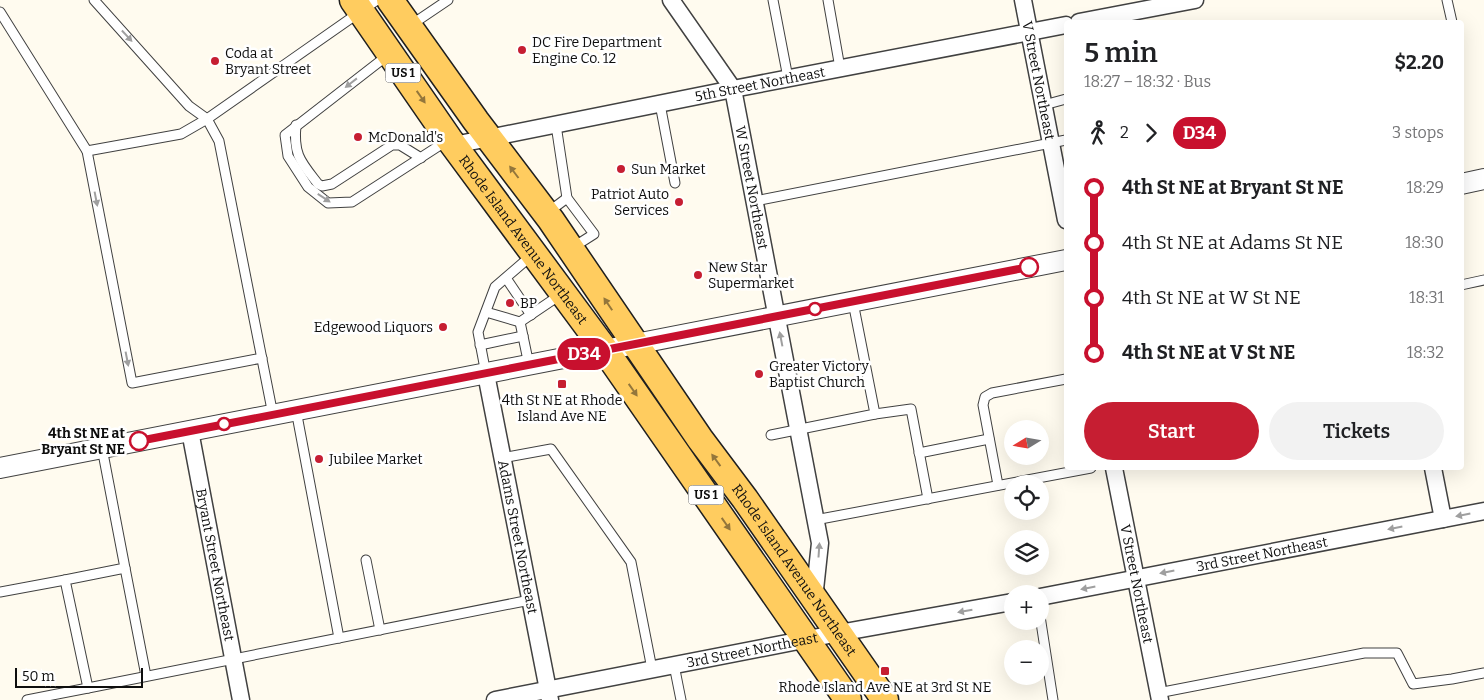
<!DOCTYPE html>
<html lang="en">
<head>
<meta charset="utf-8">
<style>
	:root { --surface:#fff; --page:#f2f2f2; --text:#202124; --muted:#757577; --accent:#c61e32 }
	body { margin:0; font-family:Bitter,serif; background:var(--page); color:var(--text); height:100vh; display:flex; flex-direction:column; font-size:19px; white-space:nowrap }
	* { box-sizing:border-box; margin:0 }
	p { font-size:16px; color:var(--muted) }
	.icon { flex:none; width:28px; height:28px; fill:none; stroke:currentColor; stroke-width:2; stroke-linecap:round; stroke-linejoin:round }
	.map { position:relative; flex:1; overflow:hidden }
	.panel { position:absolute; left:1064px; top:20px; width:400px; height:450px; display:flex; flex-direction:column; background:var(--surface); border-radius:5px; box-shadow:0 5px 20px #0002 }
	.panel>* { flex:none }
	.badge { padding:0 10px; border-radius:16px; font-size:18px; line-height:32px }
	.needle { width:32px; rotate:259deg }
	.buttons { position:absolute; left:1004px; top:420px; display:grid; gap:10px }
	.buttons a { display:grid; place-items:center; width:45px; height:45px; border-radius:50%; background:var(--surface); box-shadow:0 5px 20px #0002; font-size:25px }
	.scale { position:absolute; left:15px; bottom:12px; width:128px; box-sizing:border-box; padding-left:5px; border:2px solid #0e0e0e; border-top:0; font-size:14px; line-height:18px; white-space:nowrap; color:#0e0e0e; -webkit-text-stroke:4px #fff; paint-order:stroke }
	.map>.badge { position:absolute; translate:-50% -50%; box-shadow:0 0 0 2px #fff }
	.legs { display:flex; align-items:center; gap:8px; height:55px; padding:0 20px; font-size:16px }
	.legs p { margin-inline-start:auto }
	.headline { display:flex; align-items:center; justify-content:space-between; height:85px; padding:0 20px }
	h1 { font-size:28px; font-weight:600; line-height:38px }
	.button { display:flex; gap:10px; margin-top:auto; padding:10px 20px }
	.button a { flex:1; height:58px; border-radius:30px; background:var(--accent); color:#fff; font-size:20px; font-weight:600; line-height:58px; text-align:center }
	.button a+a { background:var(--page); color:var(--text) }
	ul { padding:0 20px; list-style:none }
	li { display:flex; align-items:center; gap:18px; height:55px; font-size:19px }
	li i { display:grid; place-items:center; width:8px; height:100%; margin:0 6px; background:currentColor }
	li i::after { content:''; width:12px; height:12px; margin:-6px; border:4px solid; border-radius:50%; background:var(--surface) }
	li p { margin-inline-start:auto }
	li:first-child i { background:linear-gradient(#0000 50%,currentColor 0) }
	li:last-child i { background:linear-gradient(currentColor 50%,#0000 0) }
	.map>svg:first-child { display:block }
</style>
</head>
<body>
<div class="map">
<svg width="1484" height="700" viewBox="0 0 1484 700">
	<rect width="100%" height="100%" fill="#fffbef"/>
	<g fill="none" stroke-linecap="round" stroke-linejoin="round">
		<g stroke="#414141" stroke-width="11">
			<g id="service">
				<path d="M 94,0 L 189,106 L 207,119 L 219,141 L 273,415"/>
				<path d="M 773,0 L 788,78"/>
				<path d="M 828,0 L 840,68"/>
				<path d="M 1447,0 L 1452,22"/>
				<path d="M 0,12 L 87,151 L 181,134 L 207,119 L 377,0"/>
				<path d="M 411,25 L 448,0"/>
				<path d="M 388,55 L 285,135 L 288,156 L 308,187 L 328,203 L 352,202 L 448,140"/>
				<path d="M 660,104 L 675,183"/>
				<path d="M 1044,105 L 1066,99"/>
				<path d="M 296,125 C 293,155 301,162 318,184 L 322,186 L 332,184 L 392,145 L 400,145 L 421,158"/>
				<path d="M 556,125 L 567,198 L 594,234 L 572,248"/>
				<path d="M 87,151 L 132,383 L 262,358"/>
				<path d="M 755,201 L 1066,140"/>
				<path d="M 547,213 L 567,198"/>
				<path d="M 506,278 L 531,315"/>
				<path d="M 1461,285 L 1484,280"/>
				<path d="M 486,312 L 520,322"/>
				<path d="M 480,345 L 523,336"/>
				<path d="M 529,365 L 520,322 L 560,295"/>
				<path d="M 486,374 L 478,332 L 495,287 L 532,255"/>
				<path d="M 296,410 L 339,638"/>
				<path d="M 875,414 L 911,409 L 928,499"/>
				<path d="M 771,435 L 875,414 L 853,302"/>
				<path d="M 102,448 L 125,568 L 65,580 L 88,688 L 530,600"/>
				<path d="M 919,453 L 989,439"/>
				<path d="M 502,458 L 551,449 L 631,562 L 652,669"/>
				<path d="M 998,485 L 983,405 L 985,397 L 992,393 L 1066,379"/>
				<path d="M 815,520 L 1091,468"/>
				<path d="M 366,560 L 380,630"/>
				<path d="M 125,568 L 146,676"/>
				<path d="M 0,592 L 65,580"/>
				<path d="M 1040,616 L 1053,700"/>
				<path d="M 674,665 L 681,700"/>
				<path d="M 1158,693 L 1364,653 L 1397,653 L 1413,684 L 1452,679 L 1484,673"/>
				<path d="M 27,700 L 88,688"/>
			</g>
		</g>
		<g stroke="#414141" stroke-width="19">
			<g id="minor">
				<path id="s1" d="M 671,0 L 733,89 L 820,543 L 814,599"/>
				<path id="s2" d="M 1023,0 L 1066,220"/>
				<path d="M 1079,22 L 1195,0"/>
				<path id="s3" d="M 454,145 L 733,89 L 1066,25"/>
				<path id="s4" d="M 486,374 L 550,700"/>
				<path id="s5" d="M 190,431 L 241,700"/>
				<path id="s6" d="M 1114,468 L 1160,700"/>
				<path d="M 1433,468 L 1443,519"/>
				<path id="s7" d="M 1040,597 L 1484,511"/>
				<path id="s8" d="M 495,700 L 839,633 L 1012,602"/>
			</g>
		</g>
		<g stroke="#414141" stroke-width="22">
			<g id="tertiary">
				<path d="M 1461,184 L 1484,179"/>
				<path d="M 0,468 L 1066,260"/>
			</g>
		</g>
		<g stroke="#1f1f1f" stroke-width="29">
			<g id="primary">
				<path id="s9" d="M 353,0 L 449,139 L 605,350 L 848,700"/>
				<path id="s10" d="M 390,0 L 476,121 L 551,220 L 700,439 L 745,499 L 885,700"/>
			</g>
		</g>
		<use href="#service" stroke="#fff" stroke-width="9"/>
		<use href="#minor" stroke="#fff" stroke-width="16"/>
		<use href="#tertiary" stroke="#fff" stroke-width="20"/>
		<use href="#primary" stroke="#ffcc5f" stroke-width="26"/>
	</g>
	<defs><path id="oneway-solid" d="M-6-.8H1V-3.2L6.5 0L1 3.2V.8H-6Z" transform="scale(1.25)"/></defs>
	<g fill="#9f9f9f">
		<use href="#oneway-solid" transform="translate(127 36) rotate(47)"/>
		<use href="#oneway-solid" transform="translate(351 83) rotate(142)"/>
		<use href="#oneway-solid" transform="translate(324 198) rotate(33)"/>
		<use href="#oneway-solid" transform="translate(96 199) rotate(79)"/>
		<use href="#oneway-solid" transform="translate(781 339) rotate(-101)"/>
		<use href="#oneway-solid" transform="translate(127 359) rotate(79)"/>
		<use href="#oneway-solid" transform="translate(1463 515) rotate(169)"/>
		<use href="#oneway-solid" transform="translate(1395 528) rotate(169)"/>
		<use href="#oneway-solid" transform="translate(819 550) rotate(-86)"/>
		<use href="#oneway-solid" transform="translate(1167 572) rotate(169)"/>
		<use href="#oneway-solid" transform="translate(1088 588) rotate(169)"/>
		<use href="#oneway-solid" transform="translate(965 611) rotate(170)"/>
	</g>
	<g fill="#93763b">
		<use href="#oneway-solid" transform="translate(421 97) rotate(55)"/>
		<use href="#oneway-solid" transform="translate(514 172) rotate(-127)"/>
		<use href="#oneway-solid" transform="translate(608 304) rotate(-124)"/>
		<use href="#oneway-solid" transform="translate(633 390) rotate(55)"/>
		<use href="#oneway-solid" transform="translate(716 460) rotate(-126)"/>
		<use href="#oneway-solid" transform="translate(726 524) rotate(55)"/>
	</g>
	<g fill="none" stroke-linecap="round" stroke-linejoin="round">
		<g stroke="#fff" stroke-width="11">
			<path id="line-1" d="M 139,441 L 1029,267"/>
		</g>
		<use href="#line-1" stroke="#c8102e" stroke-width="8"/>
	</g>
	<g fill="#c61e32" stroke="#fff" stroke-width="2">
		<circle cx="522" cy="50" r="5"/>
		<circle cx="215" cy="61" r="5"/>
		<circle cx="358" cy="137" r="5"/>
		<circle cx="621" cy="169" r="5"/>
		<circle cx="679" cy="202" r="5"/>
		<circle cx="698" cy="275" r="5"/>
		<circle cx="510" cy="303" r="5"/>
		<circle cx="443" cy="327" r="5"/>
		<circle cx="759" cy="374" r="5"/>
		<rect x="557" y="379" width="10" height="10" rx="2.5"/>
		<circle cx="319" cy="459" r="5"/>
		<rect x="880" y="666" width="10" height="10" rx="2.5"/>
	</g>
	<g fill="#fff" stroke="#c8102e" stroke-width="2.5">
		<circle cx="1029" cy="267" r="9"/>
		<circle cx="815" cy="309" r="6"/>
		<circle cx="224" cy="424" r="6"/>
		<circle cx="139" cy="441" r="9"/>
	</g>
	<g text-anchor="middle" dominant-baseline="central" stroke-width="5" stroke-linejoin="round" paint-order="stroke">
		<g fill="#fff" stroke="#565656" stroke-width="1">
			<rect x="385.5" y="63.5" width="35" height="19" rx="4"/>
			<rect x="688.5" y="485.5" width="35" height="19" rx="4"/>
		</g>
		<g font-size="12" font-weight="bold" fill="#0e0e0e">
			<text x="403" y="73">US 1</text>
			<text x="706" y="495">US 1</text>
		</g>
		<g font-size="14" fill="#0e0e0e" stroke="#fff" text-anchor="start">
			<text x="532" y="42">DC Fire Department<tspan x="532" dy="16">Engine Co. 12</tspan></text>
			<text x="225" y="53">Coda at<tspan x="225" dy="16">Bryant Street</tspan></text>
			<text x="368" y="137">McDonald's</text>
			<text x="631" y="169">Sun Market</text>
			<text x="669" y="194" text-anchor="end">Patriot Auto<tspan x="669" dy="16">Services</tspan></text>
			<text x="708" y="267">New Star<tspan x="708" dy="16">Supermarket</tspan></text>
			<text x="520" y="303">BP</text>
			<text x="433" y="327" text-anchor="end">Edgewood Liquors</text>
			<text x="769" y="366">Greater Victory<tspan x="769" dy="16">Baptist Church</tspan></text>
			<text x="562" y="400" text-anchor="middle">4th St NE at Rhode<tspan x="562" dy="16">Island Ave NE</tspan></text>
			<text x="329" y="459">Jubilee Market</text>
			<text x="885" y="687" text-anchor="middle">Rhode Island Ave NE at 3rd St NE</text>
		</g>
		<g font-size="14" fill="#0e0e0e" stroke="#fff">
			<text stroke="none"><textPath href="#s2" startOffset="82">V Street Northeast</textPath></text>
			<text stroke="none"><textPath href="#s3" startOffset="312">5th Street Northeast</textPath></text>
			<text stroke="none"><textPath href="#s1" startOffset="209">W Street Northeast</textPath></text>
			<text stroke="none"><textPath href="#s9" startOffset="294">Rhode Island Avenue Northeast</textPath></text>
			<text stroke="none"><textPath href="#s4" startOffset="166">Adams Street Northeast</textPath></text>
			<text stroke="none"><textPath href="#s7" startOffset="226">3rd Street Northeast</textPath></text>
			<text stroke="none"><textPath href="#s5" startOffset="136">Bryant Street Northeast</textPath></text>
			<text stroke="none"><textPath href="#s10" startOffset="699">Rhode Island Avenue Northeast</textPath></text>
			<text stroke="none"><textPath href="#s6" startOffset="118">V Street Northeast</textPath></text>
			<text stroke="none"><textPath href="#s8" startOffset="262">3rd Street Northeast</textPath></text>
		</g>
		<g font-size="14" font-weight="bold" fill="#0e0e0e" stroke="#fff" text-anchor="end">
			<text x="125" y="433">4th St NE at<tspan x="125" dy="16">Bryant St NE</tspan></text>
		</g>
	</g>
</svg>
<div class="buttons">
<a><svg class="needle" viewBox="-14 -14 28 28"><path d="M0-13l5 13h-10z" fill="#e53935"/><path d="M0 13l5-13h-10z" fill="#757577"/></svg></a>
<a><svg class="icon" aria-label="locate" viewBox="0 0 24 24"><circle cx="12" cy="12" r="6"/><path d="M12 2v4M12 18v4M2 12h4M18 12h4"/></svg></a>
<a><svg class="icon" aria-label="layers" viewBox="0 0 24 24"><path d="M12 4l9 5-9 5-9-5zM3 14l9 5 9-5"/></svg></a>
<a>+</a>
<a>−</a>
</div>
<div class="scale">50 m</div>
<b class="badge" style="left:584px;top:354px;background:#c8102e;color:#fff">D34</b>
<section class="panel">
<div class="headline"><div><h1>5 min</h1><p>18:27 – 18:32 · Bus</p></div><b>$2.20</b></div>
<div class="legs"><svg class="icon" aria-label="walk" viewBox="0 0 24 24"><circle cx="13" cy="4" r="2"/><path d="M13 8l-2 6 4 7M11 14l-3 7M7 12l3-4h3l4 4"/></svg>2<svg class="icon" aria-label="forward" viewBox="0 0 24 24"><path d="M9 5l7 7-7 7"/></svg><b class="badge" style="background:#c8102e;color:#fff">D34</b><p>3 stops</p></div>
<ul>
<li><i style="color:#c8102e"></i><b>4th St NE at Bryant St NE</b><p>18:29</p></li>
<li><i style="color:#c8102e"></i><span>4th St NE at Adams St NE</span><p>18:30</p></li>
<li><i style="color:#c8102e"></i><span>4th St NE at W St NE</span><p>18:31</p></li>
<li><i style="color:#c8102e"></i><b>4th St NE at V St NE</b><p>18:32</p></li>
</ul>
<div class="button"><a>Start</a><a>Tickets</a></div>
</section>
</div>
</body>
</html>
